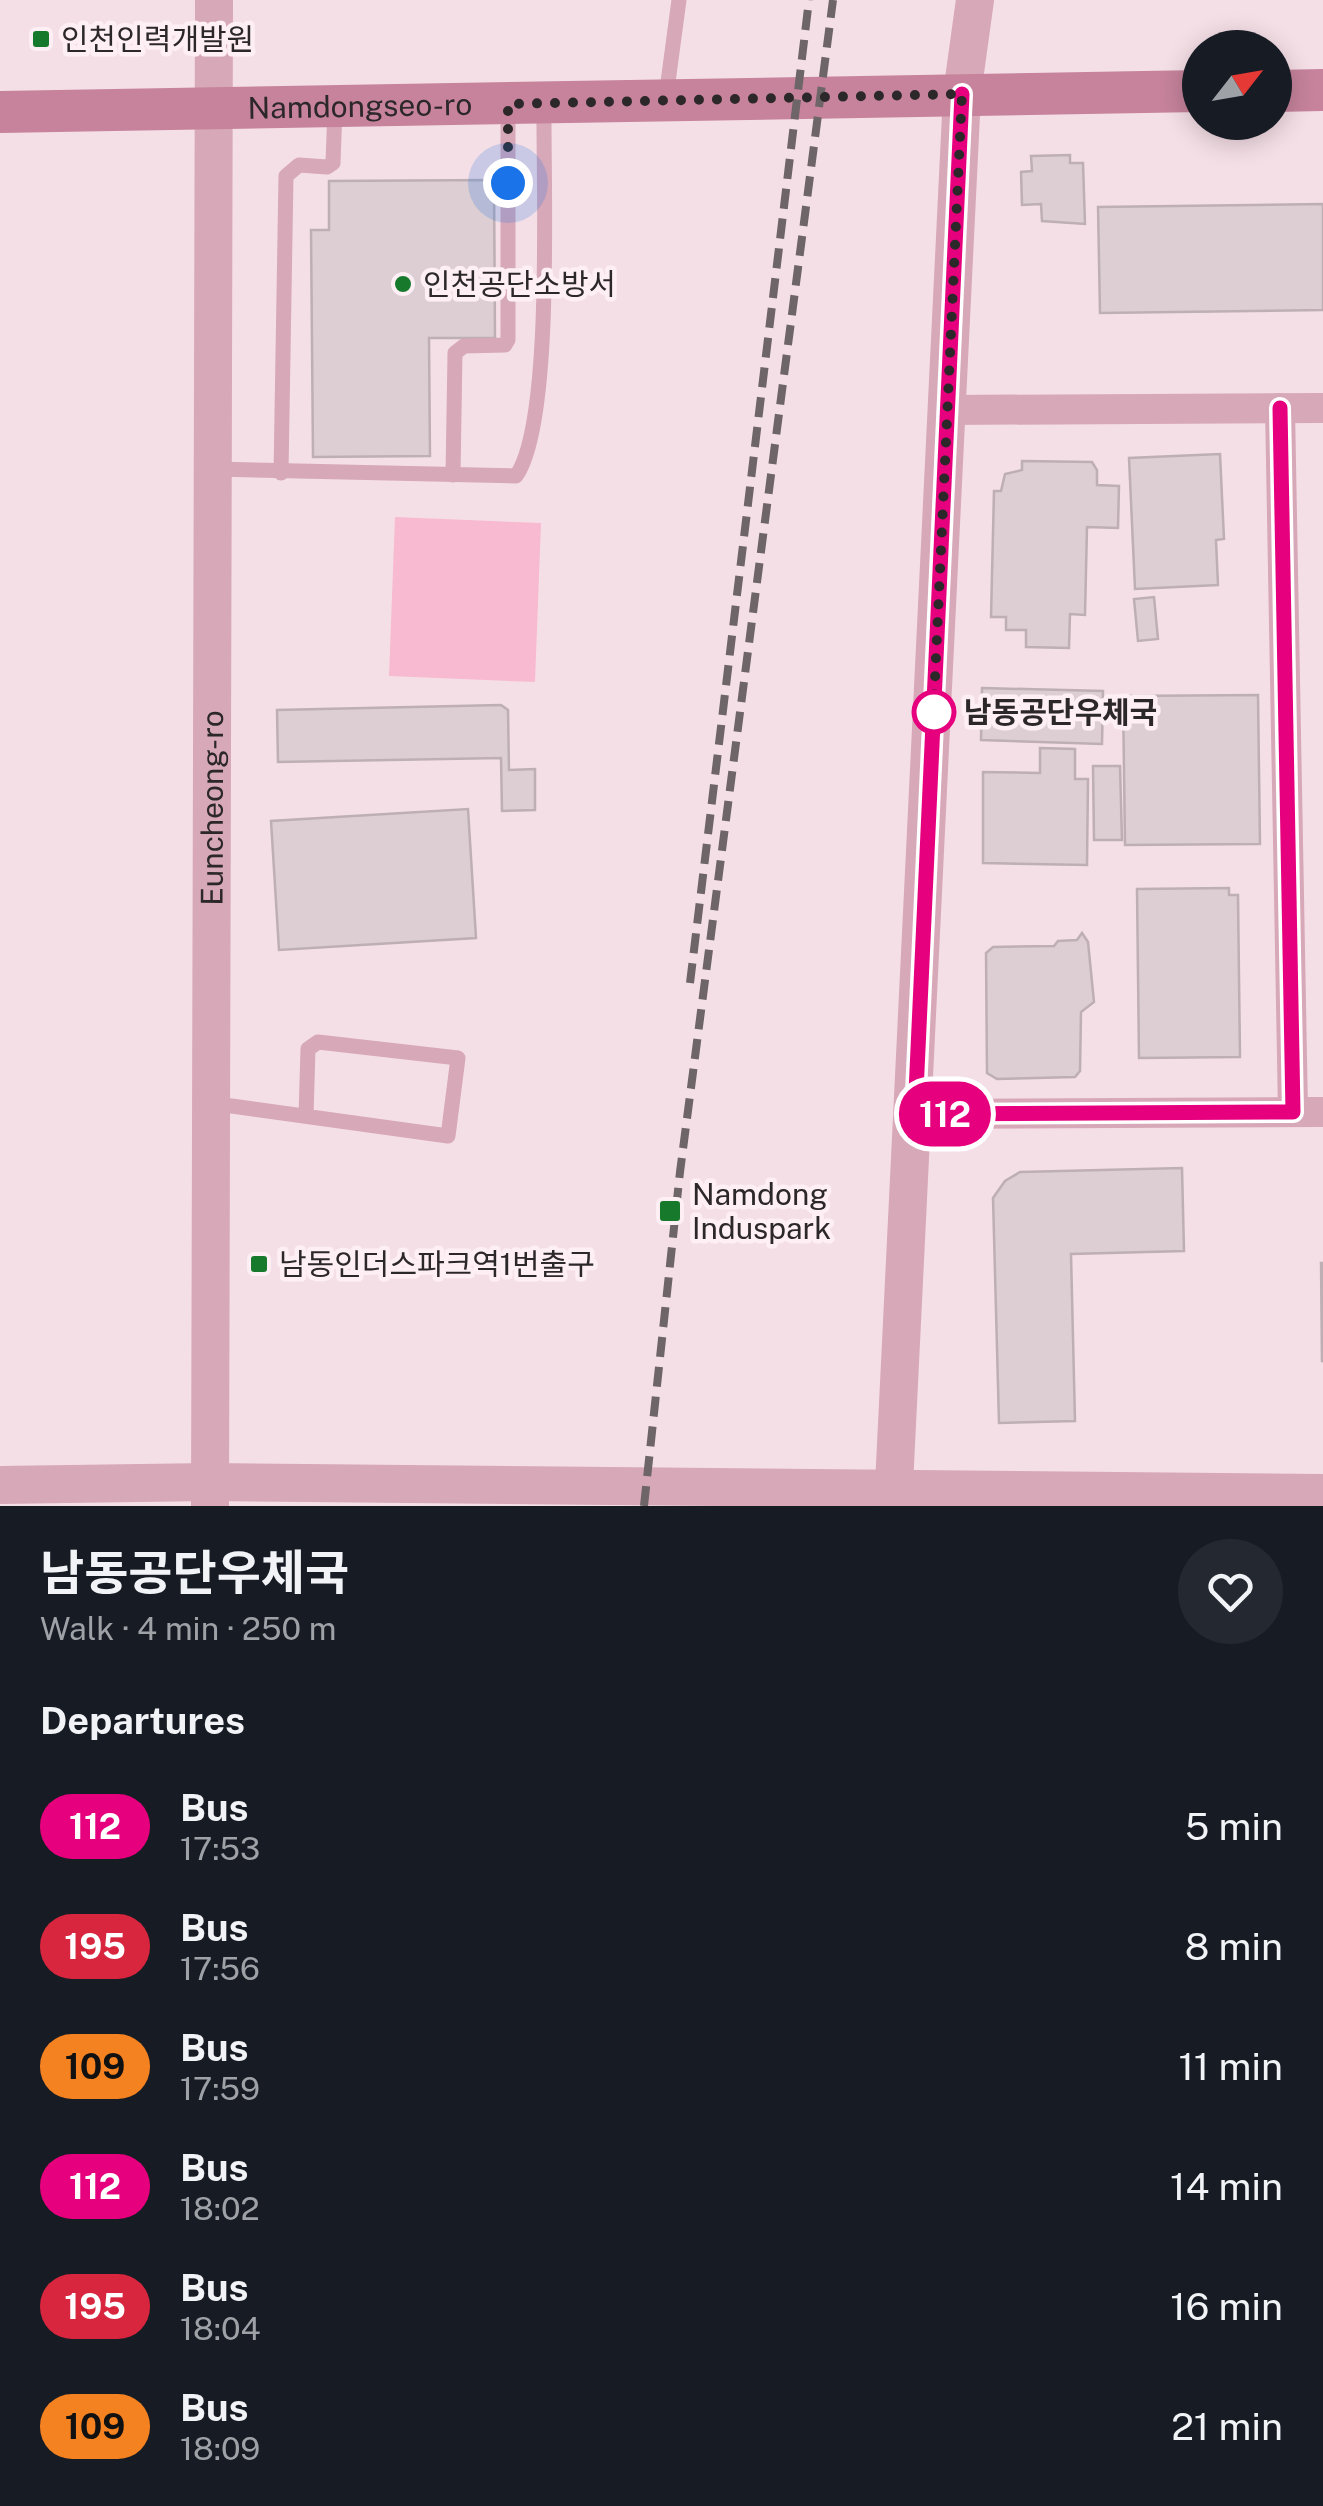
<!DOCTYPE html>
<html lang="en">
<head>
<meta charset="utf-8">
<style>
	:root { --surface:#171b24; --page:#242831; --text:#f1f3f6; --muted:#9ea1a6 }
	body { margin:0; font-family:"Public Sans","Noto Sans KR",sans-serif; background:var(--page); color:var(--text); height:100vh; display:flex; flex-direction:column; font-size:38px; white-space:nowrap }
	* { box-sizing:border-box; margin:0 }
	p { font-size:32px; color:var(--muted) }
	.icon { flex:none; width:55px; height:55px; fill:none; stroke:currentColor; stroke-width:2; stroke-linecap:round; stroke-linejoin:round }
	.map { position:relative; height:1506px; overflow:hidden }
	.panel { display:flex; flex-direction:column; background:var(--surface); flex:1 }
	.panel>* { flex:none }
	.badge { padding:0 20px; border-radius:32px; font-size:35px; line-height:65px }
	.needle { width:65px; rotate:59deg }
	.buttons { position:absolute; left:1182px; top:30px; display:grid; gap:20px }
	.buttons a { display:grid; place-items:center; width:110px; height:110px; border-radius:50%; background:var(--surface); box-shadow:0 5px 25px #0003; font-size:50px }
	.you { position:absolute; width:50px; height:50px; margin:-25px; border:8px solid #fff; border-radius:50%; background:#1a73e8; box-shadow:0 0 0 15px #1a73e833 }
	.map>.badge { position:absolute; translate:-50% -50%; box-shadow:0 0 0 5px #fff }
	h2 { padding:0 40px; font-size:38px; line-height:90px }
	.round { display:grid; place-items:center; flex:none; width:105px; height:105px; border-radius:52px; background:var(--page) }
	.head { display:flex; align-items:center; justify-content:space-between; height:170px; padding:0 40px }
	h1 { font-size:48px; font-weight:700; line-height:75px }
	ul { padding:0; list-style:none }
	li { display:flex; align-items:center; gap:30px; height:120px; padding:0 40px }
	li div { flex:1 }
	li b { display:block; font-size:38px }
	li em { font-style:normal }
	li .badge { min-width:110px; font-weight:700; text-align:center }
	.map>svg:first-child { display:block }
</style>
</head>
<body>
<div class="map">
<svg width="1323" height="1506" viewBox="0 0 1323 1506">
	<rect width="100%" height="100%" fill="#fdeff4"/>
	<path fill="#f5dfe6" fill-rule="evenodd" d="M 0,0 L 1323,0 L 1323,1506 L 0,1506 ZM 1200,48 L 1275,48 L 1275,122 L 1200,122 Z"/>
	<path fill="#f8bad0" d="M 395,517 L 541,523 L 535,682 L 389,676 Z"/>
	<g fill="#dcced2" stroke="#bdafb4" stroke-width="2.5">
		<path d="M 1070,155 L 1070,163 L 1083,163 L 1085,224 L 1042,221 L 1041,204 L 1022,205 L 1021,172 L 1032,171 L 1031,156 Z"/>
		<path d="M 494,180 L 495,338 L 429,338 L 430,456 L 313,457 L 311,230 L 329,230 L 329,181 Z"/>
		<path d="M 1323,204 L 1323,310 L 1100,313 L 1098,207 Z"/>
		<path d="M 1220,454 L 1224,539 L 1216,540 L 1218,585 L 1135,589 L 1129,458 Z"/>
		<path d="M 1022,461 L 1092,462 L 1097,470 L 1097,485 L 1119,486 L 1118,528 L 1087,527 L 1085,615 L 1070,614 L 1069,648 L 1026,647 L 1026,630 L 1006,630 L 1006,617 L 991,617 L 994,491 L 1001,491 L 1005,474 L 1022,470 Z"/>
		<path d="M 1154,597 L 1158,639 L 1138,641 L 1134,599 Z"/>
		<path d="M 982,688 L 1103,691 L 1102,744 L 981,740 Z"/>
		<path d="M 1258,695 L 1260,844 L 1125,845 L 1123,696 Z"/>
		<path d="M 501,705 L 508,710 L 509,770 L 535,769 L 535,810 L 502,811 L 501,758 L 278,762 L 277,710 Z"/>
		<path d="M 1040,748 L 1075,749 L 1075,779 L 1088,779 L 1087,865 L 983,863 L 983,772 L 1040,773 Z"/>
		<path d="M 1093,766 L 1120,766 L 1122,840 L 1094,840 Z"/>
		<path d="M 468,809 L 476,938 L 279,950 L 271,821 Z"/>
		<path d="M 1229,888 L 1229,895 L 1238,895 L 1240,1057 L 1139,1058 L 1137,889 Z"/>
		<path d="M 1082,933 L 1088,942 L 1094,1002 L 1081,1012 L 1080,1071 L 1075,1077 L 997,1079 L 987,1073 L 986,953 L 993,947 L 1054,946 L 1058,941 L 1077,940 Z"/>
		<path d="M 1182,1168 L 1184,1251 L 1071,1254 L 1075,1421 L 999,1423 L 993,1198 L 1005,1181 L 1020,1172 Z"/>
		<path d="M 1321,1263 L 1323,1263 L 1323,1361 L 1322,1361 Z"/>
	</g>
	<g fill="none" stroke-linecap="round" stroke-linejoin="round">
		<g stroke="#d7a8b8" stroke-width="15">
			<path d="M 666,97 L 679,0"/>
			<path d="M 213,469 L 516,476 C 554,423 543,179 544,103"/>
			<path d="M 281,473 L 286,176 L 299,165 L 327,167 L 333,163 L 335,108"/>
			<path d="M 453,475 L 455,353 L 464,346 L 505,345 L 508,340 L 508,108"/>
			<path d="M 210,1103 L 448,1136 L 458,1058 L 318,1042 L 308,1049 L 306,1116"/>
		</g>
		<g stroke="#d7a8b8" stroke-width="30">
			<path d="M 1280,408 L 1293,1112"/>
			<path d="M 947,410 L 1323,408"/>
			<path d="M 915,1114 L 1323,1112"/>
		</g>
		<g stroke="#d7a8b8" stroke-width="38">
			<path d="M 0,1485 L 209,1482 L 1323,1493"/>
			<path id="s1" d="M 210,1506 L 214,0"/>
			<path d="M 893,1506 L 962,94 L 975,0"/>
		</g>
		<g stroke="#c6839b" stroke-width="42">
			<path d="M 1275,91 L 1323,90"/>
			<path id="s2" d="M 0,112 L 1200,91"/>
		</g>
		<g stroke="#6d6567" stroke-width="8" stroke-dasharray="20 10" stroke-linecap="butt">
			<path d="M 690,983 L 809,0"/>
			<path d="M 644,1506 L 680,1172 L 833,0"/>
		</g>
	</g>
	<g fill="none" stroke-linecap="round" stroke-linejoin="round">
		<g stroke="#fff" stroke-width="22">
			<path id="line" d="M 962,94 L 915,1114 L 1293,1112 L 1280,408"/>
		</g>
		<use href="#line" stroke="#e6007e" stroke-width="15"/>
		<path stroke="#2c2728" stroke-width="10" stroke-dasharray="0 18" d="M 508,183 L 508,104 L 962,94 L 933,723 L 934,712"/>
	</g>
	<g fill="#17792b" stroke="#fdeff4" stroke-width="4">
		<rect x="31" y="29" width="20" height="20" rx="5"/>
		<circle cx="403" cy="284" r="10"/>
		<rect x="658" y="1199" width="24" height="24" rx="5"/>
		<rect x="249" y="1254" width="20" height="20" rx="5"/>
	</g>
	<circle fill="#fff" stroke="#e6007e" stroke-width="5" cx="934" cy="712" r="20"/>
	<g text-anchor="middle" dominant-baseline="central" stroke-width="9" stroke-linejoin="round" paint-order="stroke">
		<g font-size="30" fill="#2c2728" stroke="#fdeff4" text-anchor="start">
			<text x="61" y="39">인천인력개발원</text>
			<text x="423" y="284">인천공단소방서</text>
			<text x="692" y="1194">Namdong<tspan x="692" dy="34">Induspark</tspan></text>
			<text x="279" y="1264">남동인더스파크역1번출구</text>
		</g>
		<g font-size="30" fill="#2c2728" stroke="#fdeff4">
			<text stroke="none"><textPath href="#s2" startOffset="360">Namdongseo-ro</textPath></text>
			<text stroke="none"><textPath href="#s1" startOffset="698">Euncheong-ro</textPath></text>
		</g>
		<g font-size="30" font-weight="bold" fill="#2c2728" stroke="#fdeff4" text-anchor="start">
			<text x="964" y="712">남동공단우체국</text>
		</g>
	</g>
</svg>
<div class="buttons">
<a><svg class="needle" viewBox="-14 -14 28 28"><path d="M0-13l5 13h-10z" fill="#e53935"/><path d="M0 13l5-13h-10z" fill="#9ea1a6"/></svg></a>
</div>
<div class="you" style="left:508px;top:183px"></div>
<b class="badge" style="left:945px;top:1114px;background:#e6007e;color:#fff">112</b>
</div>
<section class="panel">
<div class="head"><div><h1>남동공단우체국</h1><p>Walk · 4 min · 250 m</p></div><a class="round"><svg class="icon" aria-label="heart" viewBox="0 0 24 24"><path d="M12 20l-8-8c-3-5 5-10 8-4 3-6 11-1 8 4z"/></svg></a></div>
<h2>Departures</h2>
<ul>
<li><span class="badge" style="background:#e6007e;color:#fff">112</span><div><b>Bus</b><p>17:53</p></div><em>5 min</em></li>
<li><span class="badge" style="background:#d7263d;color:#fff">195</span><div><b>Bus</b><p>17:56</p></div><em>8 min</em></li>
<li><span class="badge" style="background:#f58220;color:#111">109</span><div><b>Bus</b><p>17:59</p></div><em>11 min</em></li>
<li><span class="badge" style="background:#e6007e;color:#fff">112</span><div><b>Bus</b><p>18:02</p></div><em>14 min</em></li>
<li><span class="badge" style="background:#d7263d;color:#fff">195</span><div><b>Bus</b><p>18:04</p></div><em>16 min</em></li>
<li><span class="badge" style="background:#f58220;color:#111">109</span><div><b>Bus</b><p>18:09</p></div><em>21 min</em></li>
</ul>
</section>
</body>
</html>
